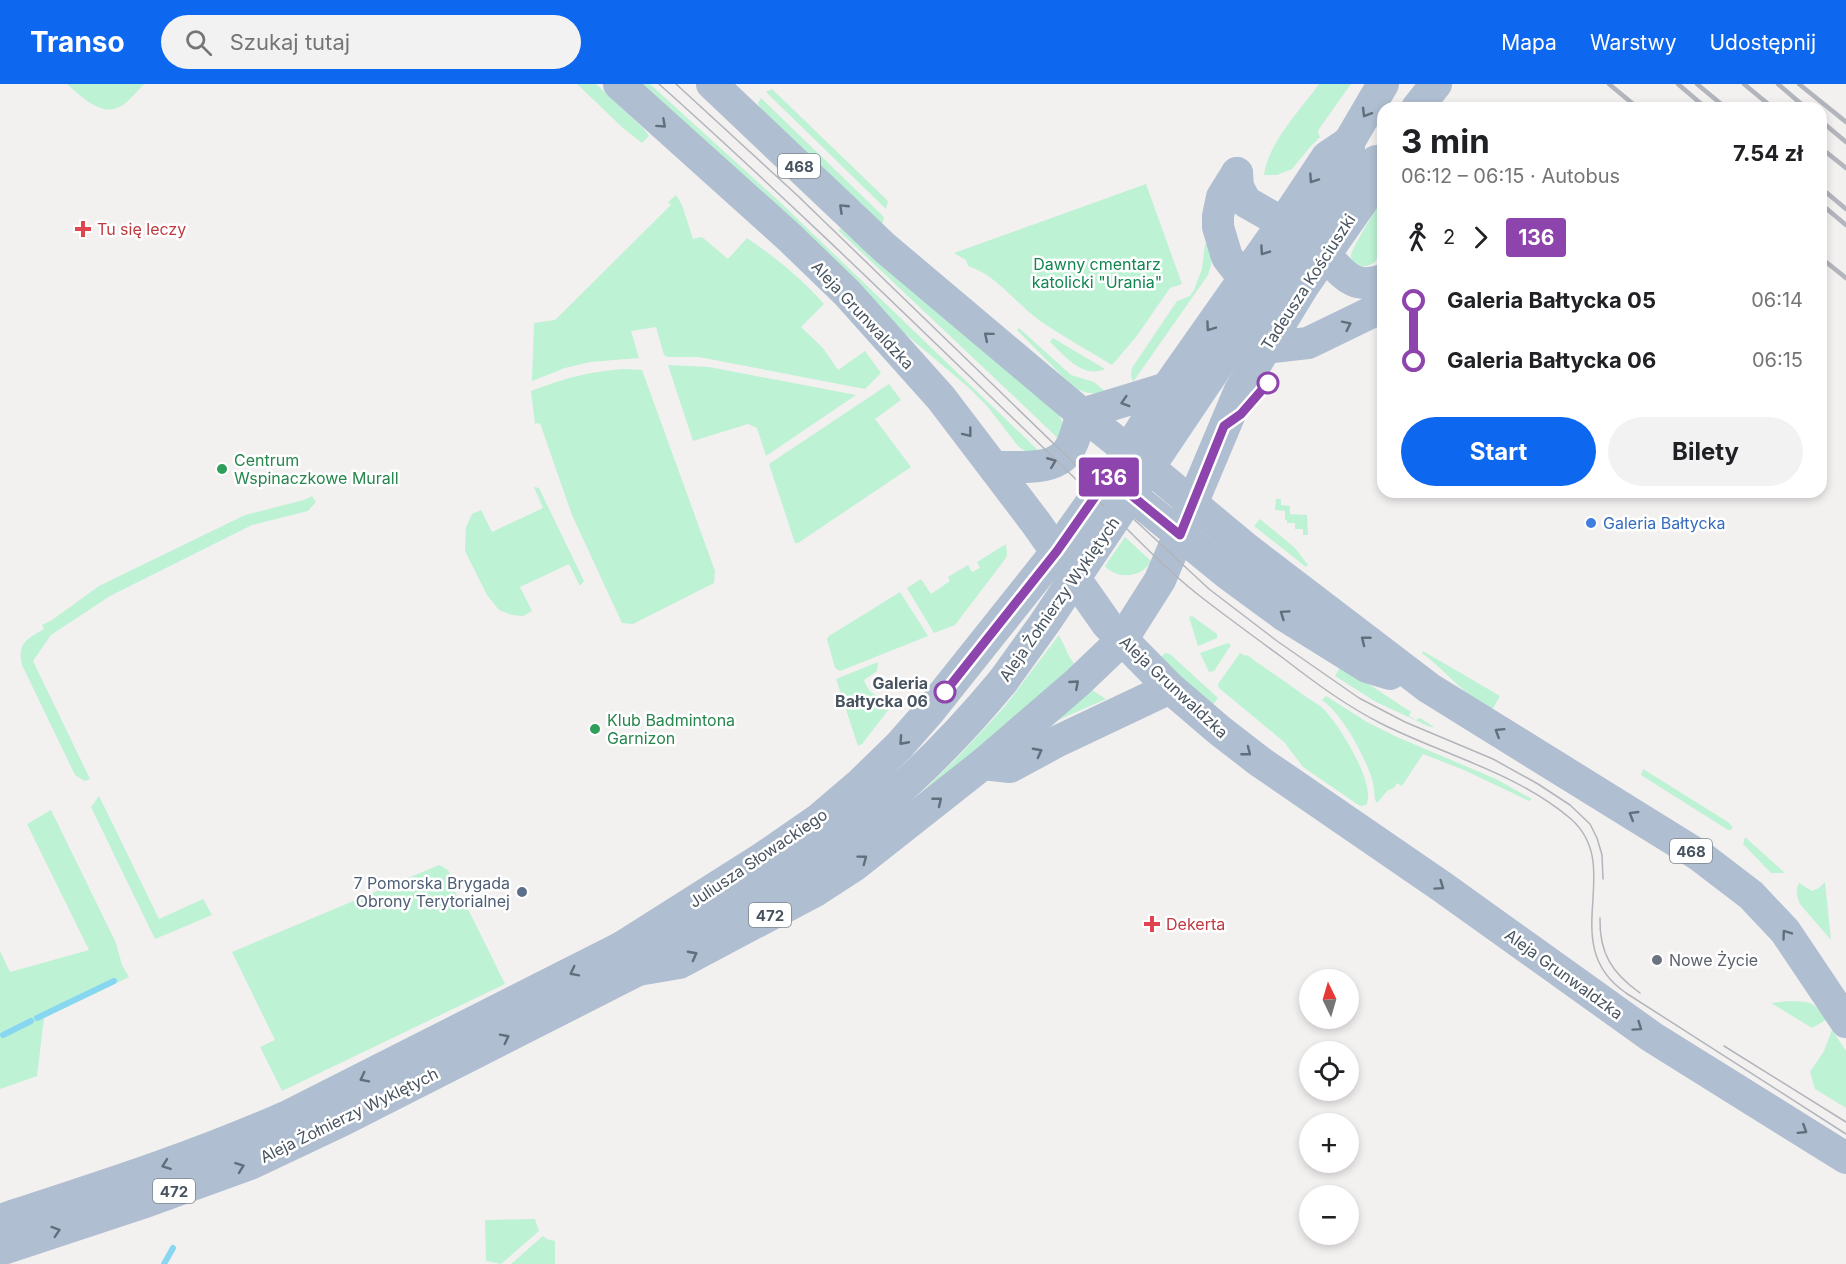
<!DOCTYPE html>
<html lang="pl">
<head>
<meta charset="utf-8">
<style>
	:root { --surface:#fff; --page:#f2f2f2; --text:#202124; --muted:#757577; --accent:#0e67ef }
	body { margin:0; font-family:Inter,sans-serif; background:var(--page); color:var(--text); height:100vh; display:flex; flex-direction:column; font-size:22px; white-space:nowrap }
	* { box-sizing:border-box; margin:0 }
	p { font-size:20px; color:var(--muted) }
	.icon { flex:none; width:33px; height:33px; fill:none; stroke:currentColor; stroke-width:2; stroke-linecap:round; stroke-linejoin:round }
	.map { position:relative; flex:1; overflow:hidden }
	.drawer { position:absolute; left:1377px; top:18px; width:450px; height:396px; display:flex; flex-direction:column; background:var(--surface); border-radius:18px; box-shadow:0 3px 9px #0003 }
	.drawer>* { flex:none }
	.badge { padding:0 12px; border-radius:4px; font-size:21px; line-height:39px }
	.needle { width:39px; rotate:355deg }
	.controls { position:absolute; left:1299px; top:885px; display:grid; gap:12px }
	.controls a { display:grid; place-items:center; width:60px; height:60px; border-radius:50%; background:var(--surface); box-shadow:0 3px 9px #0003; font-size:30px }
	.map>.badge { position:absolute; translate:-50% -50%; box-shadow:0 0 0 3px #fff }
	.legs { display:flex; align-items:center; gap:9px; height:66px; padding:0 24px; font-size:20px }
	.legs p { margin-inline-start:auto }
	.summary { display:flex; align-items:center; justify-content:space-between; height:102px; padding:0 24px }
	h1 { font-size:33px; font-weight:700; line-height:45px }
	.action { display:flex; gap:12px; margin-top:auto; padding:12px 24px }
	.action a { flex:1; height:69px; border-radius:36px; background:var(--accent); color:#fff; font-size:24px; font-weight:700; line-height:69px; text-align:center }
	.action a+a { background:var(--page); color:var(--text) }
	ul { padding:0 24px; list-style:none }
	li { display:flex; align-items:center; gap:21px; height:60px; font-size:22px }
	li i { display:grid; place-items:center; width:9px; height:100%; margin:0 8px; background:currentColor }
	li i::after { content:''; width:15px; height:15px; margin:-8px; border:4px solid; border-radius:50%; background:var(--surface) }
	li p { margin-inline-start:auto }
	li:first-child i { background:linear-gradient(#0000 50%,currentColor 0) }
	li:last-child i { background:linear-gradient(currentColor 50%,#0000 0) }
	header { display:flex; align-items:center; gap:36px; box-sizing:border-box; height:84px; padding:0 30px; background:var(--accent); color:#fff }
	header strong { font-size:28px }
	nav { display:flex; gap:33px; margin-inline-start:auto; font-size:21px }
	.search { width:420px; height:54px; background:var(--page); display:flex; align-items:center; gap:15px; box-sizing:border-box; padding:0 21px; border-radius:33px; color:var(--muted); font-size:22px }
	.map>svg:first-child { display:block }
</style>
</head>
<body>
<header>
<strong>Transo</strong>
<div class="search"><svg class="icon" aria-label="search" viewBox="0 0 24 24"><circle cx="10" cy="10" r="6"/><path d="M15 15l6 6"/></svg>Szukaj tutaj</div>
<nav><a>Mapa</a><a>Warstwy</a><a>Udostępnij</a></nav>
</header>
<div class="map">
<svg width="1846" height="1180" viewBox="0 0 1846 1180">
	<rect width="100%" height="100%" fill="#f3f0f0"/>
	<g fill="#bdf2d4">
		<path d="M 67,0 L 144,0 C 137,7 130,16 123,21 C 102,35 81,12 67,0 Z"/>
		<path d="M 577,0 L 596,0 L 643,44 L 649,52 L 642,59 L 623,44 Z"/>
		<path d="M 638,0 L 650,0 L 782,120 L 1043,371 L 1026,368 L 1018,362 L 987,322 L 968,303 L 897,243 Z"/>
		<path d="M 1319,0 L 1351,0 L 1319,45 L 1318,48 L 1320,53 L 1310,63 L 1292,85 L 1277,91 L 1264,91 C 1268,59 1301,25 1319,0 Z"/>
		<path d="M 772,5 L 888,117 L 886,125 L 766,8 Z"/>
		<path d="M 761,14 L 884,133 L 882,142 L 760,26 L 758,19 Z"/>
		<path d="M 1146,100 L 1182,200 L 1170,204 L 1136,253 L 1112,281 C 1088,266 1062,252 1039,236 C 1015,219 997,191 968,182 L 966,176 L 954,169 Z"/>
		<path d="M 676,111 L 682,121 L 693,155 L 702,153 L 728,175 L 747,154 C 775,173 802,195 824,220 L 801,243 L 823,264 L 838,286 L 865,267 L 881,289 L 865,305 L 699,273 L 667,273 L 664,271 L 656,243 L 631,247 L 639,274 L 590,278 L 565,284 L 532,297 L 534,239 L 555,236 L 671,121 L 668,118 Z"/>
		<path d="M 1383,112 C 1383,132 1388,159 1376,176 C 1370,185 1352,185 1351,172 C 1351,169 1353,166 1354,163 Z"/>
		<path d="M 841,145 L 1058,329 L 1064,342 L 1062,358 L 838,146 Z"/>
		<path d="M 1211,159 L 1211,181 L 1208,191 L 1133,298 L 1131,291 L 1132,284 L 1177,217 L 1190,212 L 1194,206 L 1202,185 L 1205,160 Z"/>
		<path d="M 1019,244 L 1071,291 L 1094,298 L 1106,308 C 1093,311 1084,309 1073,303 L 1017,246 Z"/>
		<path d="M 1053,254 L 1105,285 C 1083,295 1065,272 1050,258 Z"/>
		<path d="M 668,281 L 709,283 L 856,311 L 766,372 L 757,344 L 748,340 L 693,357 Z"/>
		<path d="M 624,285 L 642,286 L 715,487 L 714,499 L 633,540 L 622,539 L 572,431 L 540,339 L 535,340 L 531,307 C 566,294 587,288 624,285 Z"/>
		<path d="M 889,300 L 901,316 L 875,335 L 911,383 L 798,459 L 795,459 L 769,380 Z"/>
		<path d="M 534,403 L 539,404 L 584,497 L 580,502 L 569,480 L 520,503 L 532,527 L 523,532 L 512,531 L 499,526 L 487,511 L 465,467 L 466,443 L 472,430 L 481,426 L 492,448 L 543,424 Z"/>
		<path d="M 312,412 L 316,418 L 308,427 L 252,441 L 110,512 L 51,551 L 33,577 L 90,695 L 85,697 L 75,691 L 22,581 C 17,559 27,555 44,545 L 42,541 L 52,536 L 99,502 L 245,431 L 304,416 Z"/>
		<path d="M 1276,415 L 1281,415 L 1281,421 L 1290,422 L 1290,430 L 1307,431 L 1308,451 L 1303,451 L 1303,445 L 1295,445 L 1295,439 L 1287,439 L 1287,436 L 1285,436 L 1285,427 L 1275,426 Z"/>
		<path d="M 1260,435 L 1295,464 L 1308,481 L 1306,483 L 1254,442 Z"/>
		<path d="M 1125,453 L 1151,477 C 1142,494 1117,496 1105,482 Z"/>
		<path d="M 1006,460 L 1007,470 L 1006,474 L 955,541 L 934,549 L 907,504 L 921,495 L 931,510 L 950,497 L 948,493 L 968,481 L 972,488 L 980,484 L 977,478 Z"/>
		<path d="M 900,508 L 928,552 L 840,587 L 835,584 L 827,555 L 829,552 Z"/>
		<path d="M 1189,533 L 1192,532 L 1217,550 L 1217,554 L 1198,562 Z"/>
		<path d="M 1059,551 L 1070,574 L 1077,583 L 903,726 L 957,674 L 1006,621 Z"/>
		<path d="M 1228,559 L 1231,561 L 1214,587 L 1209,588 L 1200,569 Z"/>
		<path d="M 1423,567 L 1500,612 L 1492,626 C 1465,612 1446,587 1422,569 Z"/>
		<path d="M 1165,569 L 1170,570 L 1218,614 L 1212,622 L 1160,574 Z"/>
		<path d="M 1240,569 L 1246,572 L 1247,571 C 1266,585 1286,598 1305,612 C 1312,617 1322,622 1327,629 C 1341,644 1377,702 1366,721 L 1360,722 L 1303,683 L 1284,658 L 1219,604 L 1218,600 Z"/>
		<path d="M 878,578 L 877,587 L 864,596 C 871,615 879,611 896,616 L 862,660 L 858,662 L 836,595 Z"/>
		<path d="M 1341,582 L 1411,628 L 1409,632 L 1416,636 L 1420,634 L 1434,643 L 1430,643 L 1376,618 L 1335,592 Z"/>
		<path d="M 1092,606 L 1106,615 L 1054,638 Z"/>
		<path d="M 1326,612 L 1367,638 L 1397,653 L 1496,695 L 1532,715 L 1529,717 L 1464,686 L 1423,670 L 1402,702 L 1397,699 L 1394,704 L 1388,706 L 1377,719 L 1375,716 C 1374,708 1374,700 1371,692 C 1363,669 1342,630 1322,616 Z"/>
		<path d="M 1643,685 L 1728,738 L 1733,743 L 1731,746 L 1728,746 L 1641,691 Z"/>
		<path d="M 99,712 L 159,835 L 203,815 L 212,831 L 155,855 L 91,723 Z"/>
		<path d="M 51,726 L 116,859 L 122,881 L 129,893 L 44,934 L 37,992 L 0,1005 L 0,867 L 10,888 L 89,866 L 27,740 Z"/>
		<path d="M 1745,753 L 1785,789 L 1771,789 L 1743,760 Z"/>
		<path d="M 439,781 L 448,786 L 451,793 L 450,796 L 460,819 L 466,821 L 505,900 L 282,1007 L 260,963 L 275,956 L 232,868 Z"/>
		<path d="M 1825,798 L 1831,856 L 1800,820 C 1797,813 1795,806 1799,799 L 1812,807 L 1819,804 Z"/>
		<path d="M 1788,917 C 1812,918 1812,916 1826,936 L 1812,944 L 1771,919 Z"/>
		<path d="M 1832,946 L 1846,967 L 1846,1024 L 1815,1005 L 1810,988 L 1824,967 Z"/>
		<path d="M 535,1135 L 539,1147 L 501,1180 L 486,1177 L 485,1136 Z"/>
		<path d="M 543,1152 L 547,1155 L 555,1157 L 555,1180 L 511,1180 Z"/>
	</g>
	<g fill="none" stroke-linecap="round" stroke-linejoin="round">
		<g stroke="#88d7f1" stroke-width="6">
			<path d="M 37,934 L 114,897"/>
			<path d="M 3,951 L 31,937"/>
			<path d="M 164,1180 L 173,1164"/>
		</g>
		<g stroke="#afbed0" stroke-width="32">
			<path d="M 619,0 L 788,152 L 847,209 L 941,314 L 1036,439 L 1107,540 L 1170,604 L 1219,646 L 1259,677 L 1441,802 L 1652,953 L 1846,1074"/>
			<path d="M 712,0 L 885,164 L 1082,330 L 1140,376 L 1247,465 L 1429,604 L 1700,772 L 1751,811 L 1785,847 L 1846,938"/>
			<path d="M 1417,24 L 1436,0"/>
			<path d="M 1237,89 L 1222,113 L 1218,132 L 1218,143 L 1227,173 L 1244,195"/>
			<path d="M 1237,89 L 1238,103 L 1246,118 L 1283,139"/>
			<path d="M 1325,171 C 1345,191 1352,206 1383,196"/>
			<path d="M 1265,264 L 1308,259 L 1374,227 L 1383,217"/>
			<path d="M 1209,294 L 1349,87 L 1349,58 L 1383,0"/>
			<path d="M 994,383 C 1019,382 1058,389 1071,362 C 1076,352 1078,341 1082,330 L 1167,304"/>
			<path d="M 1110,394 L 1228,490 L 1285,532 L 1367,583 L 1390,590"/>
			<path d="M 983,680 L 1010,683 L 1058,657 L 1170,604"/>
			<path d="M 622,863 L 764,773 L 819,735 L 860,700 L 899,662 L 928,629 L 1057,467 L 1128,367 L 1167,304 L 1283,139 L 1327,73 L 1349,58"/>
			<path d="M 638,886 L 679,879 L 815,807 L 855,781 L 983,680 L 1078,598 L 1122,556 L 1160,496 L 1240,306 L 1304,201 L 1370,106 L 1376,77"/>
			<path d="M 0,1136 C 98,1104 196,1073 290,1031 L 622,863 L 643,859"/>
			<path d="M 0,1166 L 148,1117 L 250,1080 L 343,1036 L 638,886 C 650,875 662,862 675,852 C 691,840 713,832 731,823 C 757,809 781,794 806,778 C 881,729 946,666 1003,597"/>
		</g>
		<g stroke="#b2b5bb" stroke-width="1.5">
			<path d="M 659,0 C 782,110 901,226 1020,341 C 1055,375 1089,408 1124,442 C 1150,468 1176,494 1205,516 C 1231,536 1257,555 1283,574 C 1314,598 1345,621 1380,639 C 1443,671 1516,688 1571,735 C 1626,784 1555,860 1626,909 L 1846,1050"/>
			<path d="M 676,0 L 798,112 L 1083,388 L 1209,505 L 1277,557 L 1359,614 L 1405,638 L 1493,675 L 1538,700 L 1570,721 L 1590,740 L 1597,754 L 1602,771 L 1603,795"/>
			<path d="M 1600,834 C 1599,869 1612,889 1640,909"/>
			<path d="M 1724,962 L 1846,1038"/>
		</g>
		<g stroke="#b2b5bb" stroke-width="4.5">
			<path d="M 1609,0 L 1638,24"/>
			<path d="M 1678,0 L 1706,24"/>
			<path d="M 1697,0 L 1726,24"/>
			<path d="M 1744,0 L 1773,24"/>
			<path d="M 1778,0 L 1806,24"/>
			<path d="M 1799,0 L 1846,38"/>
			<path d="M 1821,37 L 1846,58"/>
			<path d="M 1821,64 L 1846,84"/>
			<path d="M 1821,104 L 1846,125"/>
			<path d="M 1821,120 L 1846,141"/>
			<path d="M 1821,174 L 1846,194"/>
		</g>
		<path stroke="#afbed0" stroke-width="32" d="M 1003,597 L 1044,540 L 1209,294"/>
	</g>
	<defs><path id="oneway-chevron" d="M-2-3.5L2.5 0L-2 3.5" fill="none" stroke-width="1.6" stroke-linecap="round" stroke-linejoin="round" transform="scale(1.5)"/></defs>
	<g stroke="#616e7b">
		<use href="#oneway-chevron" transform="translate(1366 29) rotate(121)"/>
		<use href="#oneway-chevron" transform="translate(662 40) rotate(42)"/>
		<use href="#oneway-chevron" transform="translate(1313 95) rotate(124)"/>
		<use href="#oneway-chevron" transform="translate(843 124) rotate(-136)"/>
		<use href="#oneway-chevron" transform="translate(1264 167) rotate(125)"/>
		<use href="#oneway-chevron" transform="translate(1347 241) rotate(-26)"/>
		<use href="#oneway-chevron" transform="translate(1210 243) rotate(125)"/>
		<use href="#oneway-chevron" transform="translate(988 252) rotate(-140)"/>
		<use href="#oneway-chevron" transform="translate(1125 318) rotate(163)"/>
		<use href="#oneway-chevron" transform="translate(968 349) rotate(52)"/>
		<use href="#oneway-chevron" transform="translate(1052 378) rotate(-22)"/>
		<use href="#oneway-chevron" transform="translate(1284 530) rotate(-146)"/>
		<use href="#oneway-chevron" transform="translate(1365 556) rotate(-142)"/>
		<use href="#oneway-chevron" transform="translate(1075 600) rotate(-41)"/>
		<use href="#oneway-chevron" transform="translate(1499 648) rotate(-148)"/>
		<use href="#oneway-chevron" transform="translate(903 657) rotate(132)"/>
		<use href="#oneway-chevron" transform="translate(1038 668) rotate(-28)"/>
		<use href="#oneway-chevron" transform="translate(1247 668) rotate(38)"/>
		<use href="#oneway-chevron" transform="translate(938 717) rotate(-39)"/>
		<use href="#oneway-chevron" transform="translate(1633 731) rotate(-149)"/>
		<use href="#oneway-chevron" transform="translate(863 775) rotate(-37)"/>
		<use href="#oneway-chevron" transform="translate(1440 802) rotate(35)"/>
		<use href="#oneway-chevron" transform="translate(1786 850) rotate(-126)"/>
		<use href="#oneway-chevron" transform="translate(693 871) rotate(-28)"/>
		<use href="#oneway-chevron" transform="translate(574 888) rotate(153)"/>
		<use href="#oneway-chevron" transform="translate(1638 943) rotate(35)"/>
		<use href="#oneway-chevron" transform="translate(505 954) rotate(-27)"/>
		<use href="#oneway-chevron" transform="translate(364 994) rotate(153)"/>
		<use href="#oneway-chevron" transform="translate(1803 1046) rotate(32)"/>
		<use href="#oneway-chevron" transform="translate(166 1081) rotate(160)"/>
		<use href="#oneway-chevron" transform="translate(240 1083) rotate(-20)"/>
		<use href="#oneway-chevron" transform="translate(56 1147) rotate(-18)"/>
	</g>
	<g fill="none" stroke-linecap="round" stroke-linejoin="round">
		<g stroke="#fff" stroke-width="14">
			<path id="line-1" d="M 945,608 L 1057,467 L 1109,393 L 1180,451 L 1224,342 L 1241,330 L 1268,299"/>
		</g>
		<use href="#line-1" stroke="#8e44ad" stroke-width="9"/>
	</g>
	<g fill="#e0444e" stroke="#fff" stroke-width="2">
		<path d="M80 136h6v6h6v6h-6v6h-6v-6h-6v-6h6z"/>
		<path d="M1149 831h6v6h6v6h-6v6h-6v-6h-6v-6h6z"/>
	</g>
	<g fill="#fff" stroke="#8e44ad" stroke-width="3">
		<circle cx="1268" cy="299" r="10"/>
		<circle cx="945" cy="608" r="10"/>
	</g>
	<g fill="#2e9e5b" stroke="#fff" stroke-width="2">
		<circle cx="222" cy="385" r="6"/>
		<circle cx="595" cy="645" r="6"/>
	</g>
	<circle fill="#3f7fe0" stroke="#fff" stroke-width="2" cx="1591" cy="439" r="6"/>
	<circle fill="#5c6f8a" stroke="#fff" stroke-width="2" cx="522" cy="808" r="6"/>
	<circle fill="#6b7280" stroke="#fff" stroke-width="2" cx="1657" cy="876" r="6"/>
	<g text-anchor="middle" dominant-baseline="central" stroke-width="5" stroke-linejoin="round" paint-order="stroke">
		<g fill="#fff" stroke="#7e878f" stroke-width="1.5">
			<rect x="778" y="70" width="42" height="24" rx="4.5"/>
			<rect x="1670" y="755" width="42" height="24" rx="4.5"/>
			<rect x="749" y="819" width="42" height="24" rx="4.5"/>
			<rect x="153" y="1095" width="42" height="24" rx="4.5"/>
		</g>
		<g font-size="15" font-weight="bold" fill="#47535f">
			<text x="799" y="82">468</text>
			<text x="1691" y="767">468</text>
			<text x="770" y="831">472</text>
			<text x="174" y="1107">472</text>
		</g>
		<g font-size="16" fill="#be3a42" stroke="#fff" text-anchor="start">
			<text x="97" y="145">Tu się leczy</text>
			<text x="1166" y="840">Dekerta</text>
		</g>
		<g font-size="16" fill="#128651" stroke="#fff">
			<text x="1097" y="180">Dawny cmentarz<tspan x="1097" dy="18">katolicki "Urania"</tspan></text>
		</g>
		<g font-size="16" fill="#47535f" stroke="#fff">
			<text transform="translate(1308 198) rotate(-57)">Tadeusza Kościuszki</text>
			<text transform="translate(863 231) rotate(47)">Aleja Grunwaldzka</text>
			<text transform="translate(1059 515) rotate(-55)">Aleja Żołnierzy Wyklętych</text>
			<text transform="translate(1174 603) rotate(43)">Aleja Grunwaldzka</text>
			<text transform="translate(758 774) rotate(-34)">Juliusza Słowackiego</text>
			<text transform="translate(1564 890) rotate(36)">Aleja Grunwaldzka</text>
			<text transform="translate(349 1031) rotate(-26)">Aleja Żołnierzy Wyklętych</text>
		</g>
		<g font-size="16" fill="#27864d" stroke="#fff" text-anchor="start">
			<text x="234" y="376">Centrum<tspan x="234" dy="18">Wspinaczkowe Murall</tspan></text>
			<text x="607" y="636">Klub Badmintona<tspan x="607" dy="18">Garnizon</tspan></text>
		</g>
		<g font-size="16" fill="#366cbe" stroke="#fff" text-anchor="start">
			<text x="1603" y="439">Galeria Bałtycka</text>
		</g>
		<g font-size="16" font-weight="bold" fill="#47535f" stroke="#fff" text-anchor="end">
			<text x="928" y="599">Galeria<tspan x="928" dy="18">Bałtycka 06</tspan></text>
		</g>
		<g font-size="16" fill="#4e5e75" stroke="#fff" text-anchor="end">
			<text x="510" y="799">7 Pomorska Brygada<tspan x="510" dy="18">Obrony Terytorialnej</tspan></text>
		</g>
		<g font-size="16" fill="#5b616d" stroke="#fff" text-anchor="start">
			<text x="1669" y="876">Nowe Życie</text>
		</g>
	</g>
</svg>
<div class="controls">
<a><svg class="needle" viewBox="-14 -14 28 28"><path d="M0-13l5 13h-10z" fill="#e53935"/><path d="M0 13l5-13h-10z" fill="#757577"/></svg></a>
<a><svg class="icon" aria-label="locate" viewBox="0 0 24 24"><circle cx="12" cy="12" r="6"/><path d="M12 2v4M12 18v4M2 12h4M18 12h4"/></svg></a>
<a>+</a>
<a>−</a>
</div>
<b class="badge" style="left:1109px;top:393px;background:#8e44ad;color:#fff">136</b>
<section class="drawer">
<div class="summary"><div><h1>3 min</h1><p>06:12 – 06:15 · Autobus</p></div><b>7.54 zł</b></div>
<div class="legs"><svg class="icon" aria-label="walk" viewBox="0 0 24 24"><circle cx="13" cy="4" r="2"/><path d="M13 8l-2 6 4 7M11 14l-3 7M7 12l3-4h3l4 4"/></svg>2<svg class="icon" aria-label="forward" viewBox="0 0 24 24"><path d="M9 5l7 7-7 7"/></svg><b class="badge" style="background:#8e44ad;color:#fff">136</b></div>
<ul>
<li><i style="color:#8e44ad"></i><b>Galeria Bałtycka 05</b><p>06:14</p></li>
<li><i style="color:#8e44ad"></i><b>Galeria Bałtycka 06</b><p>06:15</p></li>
</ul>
<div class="action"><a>Start</a><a>Bilety</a></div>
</section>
</div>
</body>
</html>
